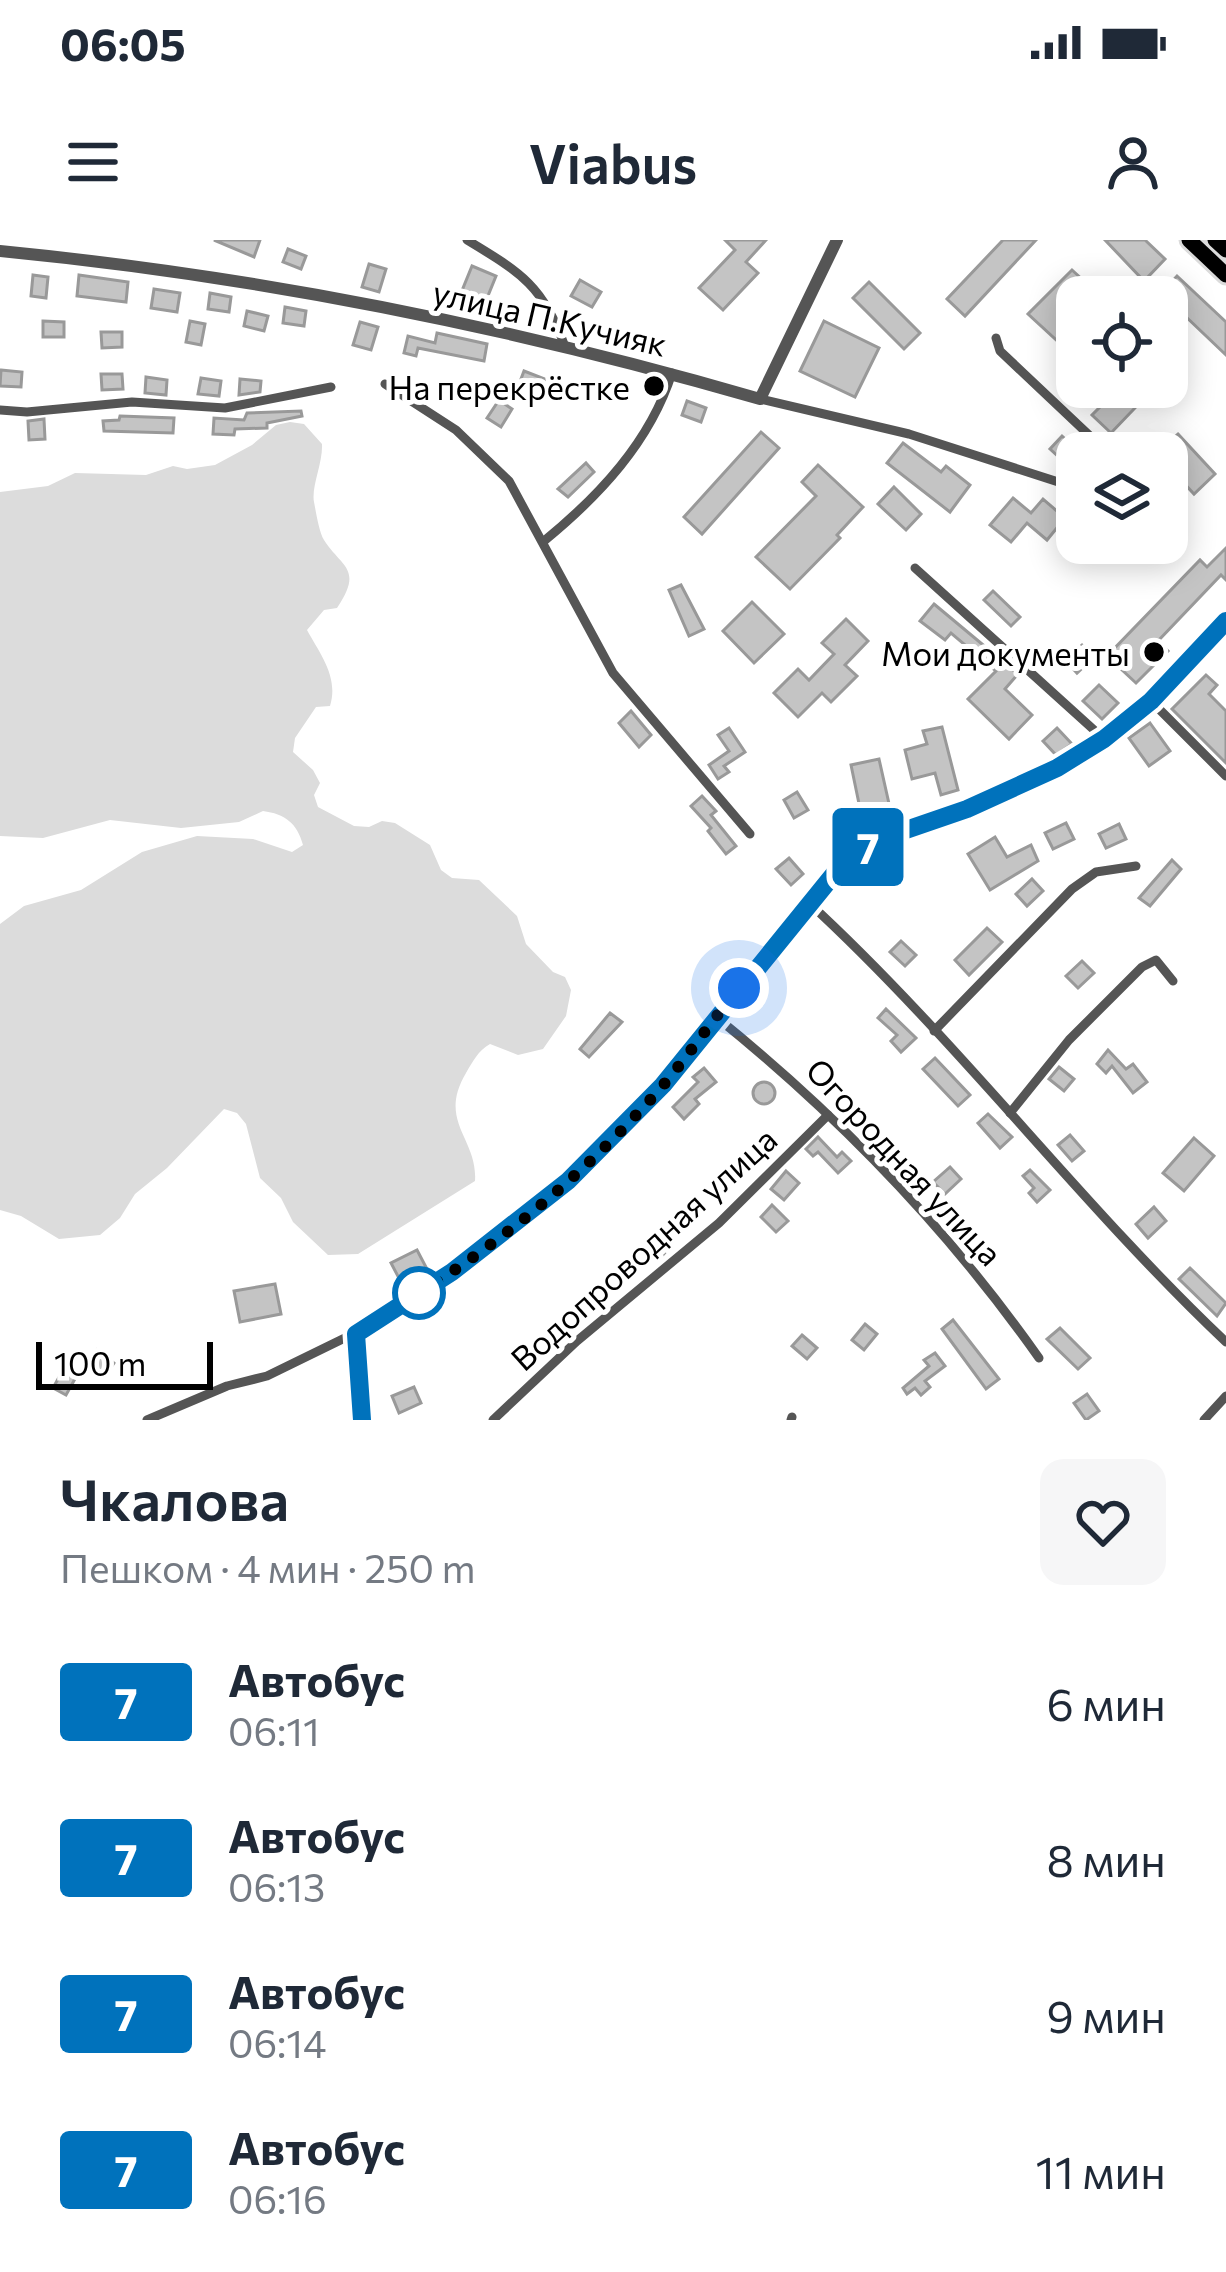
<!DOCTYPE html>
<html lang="ru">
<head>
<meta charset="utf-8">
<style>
	:root { --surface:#fff; --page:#f6f6f7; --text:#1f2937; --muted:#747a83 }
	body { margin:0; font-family:Commissioner,sans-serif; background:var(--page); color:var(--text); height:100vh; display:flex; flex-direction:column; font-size:45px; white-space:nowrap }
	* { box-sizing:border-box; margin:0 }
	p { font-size:39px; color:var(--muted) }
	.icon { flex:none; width:66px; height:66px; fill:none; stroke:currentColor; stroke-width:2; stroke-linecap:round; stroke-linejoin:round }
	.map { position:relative; height:1180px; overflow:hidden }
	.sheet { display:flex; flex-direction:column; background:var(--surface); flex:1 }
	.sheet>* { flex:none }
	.badge { padding:0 24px; border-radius:9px; font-size:42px; line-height:78px }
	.tools { position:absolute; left:1056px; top:36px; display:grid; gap:24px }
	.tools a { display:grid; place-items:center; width:132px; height:132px; border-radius:24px; background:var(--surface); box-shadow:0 6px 30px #0003; font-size:60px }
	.scale { position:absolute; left:36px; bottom:30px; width:177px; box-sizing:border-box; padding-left:12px; border:6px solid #000; border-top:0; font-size:33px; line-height:42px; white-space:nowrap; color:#000; -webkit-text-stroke:9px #fff; paint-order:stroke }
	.you { position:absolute; width:60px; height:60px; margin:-30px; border:9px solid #fff; border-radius:50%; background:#1a73e8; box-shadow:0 0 0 18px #1a73e833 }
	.map>.badge { position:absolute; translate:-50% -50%; box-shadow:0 0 0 6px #fff }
	.round { display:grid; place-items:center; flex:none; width:126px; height:126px; border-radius:24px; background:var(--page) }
	.overview { display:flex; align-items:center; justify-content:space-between; height:204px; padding:0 60px }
	h1 { font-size:57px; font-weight:600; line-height:90px }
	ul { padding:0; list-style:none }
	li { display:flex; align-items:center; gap:36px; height:156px; padding:0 60px }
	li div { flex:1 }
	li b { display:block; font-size:45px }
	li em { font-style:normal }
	li .badge { min-width:132px; font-weight:700; text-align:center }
	.status { display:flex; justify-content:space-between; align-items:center; height:84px; padding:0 60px; background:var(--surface); direction:ltr }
	.status svg { height:33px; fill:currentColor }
	header { display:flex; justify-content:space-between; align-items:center; height:156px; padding:0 60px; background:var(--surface); font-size:54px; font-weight:600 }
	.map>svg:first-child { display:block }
</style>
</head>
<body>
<div class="status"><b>06:05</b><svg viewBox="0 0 49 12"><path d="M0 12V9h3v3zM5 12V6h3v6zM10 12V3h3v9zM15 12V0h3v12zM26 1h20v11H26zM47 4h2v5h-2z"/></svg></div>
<header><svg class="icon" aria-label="menu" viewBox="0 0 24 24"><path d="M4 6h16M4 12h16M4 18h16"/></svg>Viabus<svg class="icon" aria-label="person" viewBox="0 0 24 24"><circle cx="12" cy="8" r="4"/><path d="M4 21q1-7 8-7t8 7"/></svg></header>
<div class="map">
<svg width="1226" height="1180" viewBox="0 0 1226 1180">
	<rect width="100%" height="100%" fill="#fff"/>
	<path fill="#dcdcdc" d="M 290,182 L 304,184 L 322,204 C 323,223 311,247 314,262 C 316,272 319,292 324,300 C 341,327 364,328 337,368 L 324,370 L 307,390 C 320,414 339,437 330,466 L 316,467 L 295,498 L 293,512 L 313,530 L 320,543 L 314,555 L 318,567 L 354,586 L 369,587 L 382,581 L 395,583 L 430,605 L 441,630 L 452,638 L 479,640 L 517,676 L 526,704 L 553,732 L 565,737 L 571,750 L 566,776 L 543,809 L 518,815 L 490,804 C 478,811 473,821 466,833 C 437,882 478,898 475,941 L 358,1014 L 328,1015 L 293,982 L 281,958 L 260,938 L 246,884 L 237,873 L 224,869 L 167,928 L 135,954 L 120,978 L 100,995 L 59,999 L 21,976 L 0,970 L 0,684 L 24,666 L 81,650 L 142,612 L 197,596 L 253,599 L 292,612 L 303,605 C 297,583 285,574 263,571 L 239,582 L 181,588 L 110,580 L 43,598 L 0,596 L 0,252 L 48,246 L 75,233 L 146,235 L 173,226 L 187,229 L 215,225 L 252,205 L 276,185 Z"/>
	<g fill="#c4c4c4" stroke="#999" stroke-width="3">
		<path d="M 214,0 L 260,0 L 254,17 Z"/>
		<path d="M 725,0 L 766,0 L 746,22 L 758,33 L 723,70 L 699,48 L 735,10 Z"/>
		<path d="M 1003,0 L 1036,0 L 965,76 L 947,59 Z"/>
		<path d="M 1105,0 L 1145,0 L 1165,19 L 1144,41 Z"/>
		<path d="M 288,9 L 306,16 L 301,29 L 283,22 Z"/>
		<path d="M 369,24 L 386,29 L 379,52 L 362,47 Z"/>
		<path d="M 472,26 L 496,36 L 483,68 L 459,58 Z"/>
		<path d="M 1072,30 L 1084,41 L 1064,62 L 1077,74 L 1077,119 L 1028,74 Z"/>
		<path d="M 33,35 L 48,37 L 46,58 L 31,56 Z"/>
		<path d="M 79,35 L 128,42 L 126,62 L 77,56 Z"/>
		<path d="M 1177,36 L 1226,82 L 1226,115 L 1161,53 Z"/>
		<path d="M 580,40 L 601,52 L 592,67 L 571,56 Z"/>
		<path d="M 869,42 L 920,93 L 904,109 L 853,58 Z"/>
		<path d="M 154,49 L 180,53 L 177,72 L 151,68 Z"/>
		<path d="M 210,53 L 231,57 L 229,72 L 208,69 Z"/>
		<path d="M 285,67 L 306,71 L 304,86 L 283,83 Z"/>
		<path d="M 247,71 L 268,76 L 264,91 L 244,86 Z"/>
		<path d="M 43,81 L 64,82 L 64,97 L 43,97 Z"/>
		<path d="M 190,81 L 205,84 L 201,105 L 186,102 Z"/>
		<path d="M 824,81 L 879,108 L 855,157 L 800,131 Z"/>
		<path d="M 360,82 L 378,87 L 371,110 L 353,105 Z"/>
		<path d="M 101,92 L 122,92 L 122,107 L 102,108 Z"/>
		<path d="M 437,93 L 487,104 L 484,121 L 418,108 L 416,116 L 404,113 L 408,96 L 435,103 Z"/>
		<path d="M 1,130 L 22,132 L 21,147 L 0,146 Z"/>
		<path d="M 524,131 L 545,139 L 539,155 L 518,147 Z"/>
		<path d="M 101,134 L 122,134 L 123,149 L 102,150 Z"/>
		<path d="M 146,137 L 167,140 L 166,155 L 145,153 Z"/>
		<path d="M 201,138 L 221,141 L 219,156 L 198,154 Z"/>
		<path d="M 240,139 L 261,141 L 260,152 L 239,155 Z"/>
		<path d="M 1120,147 L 1155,147 L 1111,193 L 1092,175 Z"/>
		<path d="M 499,160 L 512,169 L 501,187 L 487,178 Z"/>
		<path d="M 687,161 L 706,168 L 701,182 L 682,175 Z"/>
		<path d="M 301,171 L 302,176 L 267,183 L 267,188 L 235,189 L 234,195 L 213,194 L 214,178 L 244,180 L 247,173 Z"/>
		<path d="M 120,176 L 174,178 L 173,193 L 104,191 L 103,181 L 119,180 Z"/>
		<path d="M 44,179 L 45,199 L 29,200 L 28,181 Z"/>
		<path d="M 761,192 L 779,208 L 702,294 L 684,277 Z"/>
		<path d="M 1178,194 L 1215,234 L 1194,254 L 1167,225 L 1167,213 L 1157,213 Z"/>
		<path d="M 1062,196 L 1075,208 L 1063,221 L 1050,209 Z"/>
		<path d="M 903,203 L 941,232 L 946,226 L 970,245 L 950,272 L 887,223 Z"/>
		<path d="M 586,223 L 594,232 L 568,257 L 558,249 Z"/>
		<path d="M 818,225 L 863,267 L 837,295 L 840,298 L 790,349 L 756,317 L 816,256 L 802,242 Z"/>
		<path d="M 894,247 L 921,274 L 906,290 L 878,264 Z"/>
		<path d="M 1013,258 L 1031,273 L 1043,259 L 1065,278 L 1047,300 L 1027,283 L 1011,302 L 990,285 Z"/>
		<path d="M 1226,308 L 1226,340 L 1221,335 L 1158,401 L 1168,411 L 1136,443 L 1107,416 L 1200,320 L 1207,327 Z"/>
		<path d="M 681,345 L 704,389 L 689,396 L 669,350 Z"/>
		<path d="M 993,351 L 1020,377 L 1011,386 L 984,360 Z"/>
		<path d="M 752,362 L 784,394 L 754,423 L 723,391 Z"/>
		<path d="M 934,364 L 1018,434 L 1005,449 L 1032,475 L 1009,499 L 968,459 L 996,431 L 951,393 L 945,400 L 920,381 Z"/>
		<path d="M 846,379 L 868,401 L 845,425 L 857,436 L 831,462 L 822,453 L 798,477 L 774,453 L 798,429 L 809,440 L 834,414 L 822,403 Z"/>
		<path d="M 1082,405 L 1094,417 L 1077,433 L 1065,420 Z"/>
		<path d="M 1206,435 L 1217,445 L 1209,454 L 1226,471 L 1226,523 L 1172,469 Z"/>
		<path d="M 1099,445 L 1118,463 L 1102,479 L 1083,461 Z"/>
		<path d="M 631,471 L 651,495 L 639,507 L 619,483 Z"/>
		<path d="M 1150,483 L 1170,511 L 1149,526 L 1129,498 Z"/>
		<path d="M 942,487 L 958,550 L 941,555 L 935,533 L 912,539 L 905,510 L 927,504 L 923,491 Z"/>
		<path d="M 729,488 L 745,512 L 724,526 L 729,532 L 718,539 L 709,525 L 729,511 L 718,495 Z"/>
		<path d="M 1057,488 L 1072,504 L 1056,515 L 1043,501 Z"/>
		<path d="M 879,519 L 892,577 L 863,583 L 851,525 Z"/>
		<path d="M 797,552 L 808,570 L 794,578 L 784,560 Z"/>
		<path d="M 702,556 L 716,571 L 711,575 L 736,606 L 726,614 L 708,591 L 711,588 L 691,566 Z"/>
		<path d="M 1066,583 L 1074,599 L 1053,609 L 1045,593 Z"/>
		<path d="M 1119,584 L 1126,599 L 1106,608 L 1099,594 Z"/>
		<path d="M 995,597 L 1007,617 L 1031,605 L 1038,621 L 990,650 L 968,614 Z"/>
		<path d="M 789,618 L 803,634 L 791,645 L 776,629 Z"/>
		<path d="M 1172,620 L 1181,629 L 1150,666 L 1139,658 Z"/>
		<path d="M 1032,639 L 1043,651 L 1027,666 L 1016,654 Z"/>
		<path d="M 987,688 L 1002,702 L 969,735 L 955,720 Z"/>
		<path d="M 901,701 L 916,715 L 905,726 L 890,712 Z"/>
		<path d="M 1082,721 L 1094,733 L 1078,748 L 1066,736 Z"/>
		<path d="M 886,769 L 916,798 L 901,812 L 891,801 L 897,795 L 878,778 Z"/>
		<path d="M 610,773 L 622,782 L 589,817 L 580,809 Z"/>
		<path d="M 1108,810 L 1126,829 L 1133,824 L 1147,842 L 1133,853 L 1112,826 L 1106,833 L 1097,824 Z"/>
		<path d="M 935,818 L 970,855 L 958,866 L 923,829 Z"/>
		<path d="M 1059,827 L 1074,839 L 1064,851 L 1049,839 Z"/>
		<path d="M 704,828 L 716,842 L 695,859 L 699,864 L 684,879 L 673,867 L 698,842 L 693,837 Z"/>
		<circle cx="764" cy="853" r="11"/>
		<path d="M 988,874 L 1012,897 L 1000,908 L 978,883 Z"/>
		<path d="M 1070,895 L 1084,911 L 1072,921 L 1058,905 Z"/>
		<path d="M 818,897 L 837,917 L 842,912 L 851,921 L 838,933 L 818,912 L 813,916 L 806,909 Z"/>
		<path d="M 1194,898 L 1214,916 L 1184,951 L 1163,933 Z"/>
		<path d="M 950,927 L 961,939 L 945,954 L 933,942 Z"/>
		<path d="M 1030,930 L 1050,950 L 1037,962 L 1029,953 L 1034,948 L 1023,936 Z"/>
		<path d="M 786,931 L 799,943 L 784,960 L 771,949 Z"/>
		<path d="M 772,965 L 788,981 L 776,992 L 761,977 Z"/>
		<path d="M 1154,967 L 1166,981 L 1148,998 L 1136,984 Z"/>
		<path d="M 654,992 L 670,1007 L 659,1019 L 643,1004 Z"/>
		<path d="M 417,1010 L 427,1029 L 401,1042 L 391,1023 Z"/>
		<path d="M 1190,1028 L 1226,1063 L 1217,1076 L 1179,1039 Z"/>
		<path d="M 275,1044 L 281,1074 L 240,1082 L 234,1051 Z"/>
		<path d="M 953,1080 L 999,1139 L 986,1149 L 942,1089 Z"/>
		<path d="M 865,1084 L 877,1094 L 864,1110 L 852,1100 Z"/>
		<path d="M 1060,1088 L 1090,1118 L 1078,1129 L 1047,1099 Z"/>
		<path d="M 802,1095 L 817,1108 L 807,1119 L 792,1106 Z"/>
		<path d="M 97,1110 L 114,1123 L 105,1136 L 88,1123 Z"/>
		<path d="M 935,1113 L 945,1126 L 925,1141 L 930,1147 L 921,1155 L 915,1148 L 907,1154 L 903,1148 L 929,1126 L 924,1120 Z"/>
		<path d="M 63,1130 L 76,1137 L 66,1155 L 53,1148 Z"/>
		<path d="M 414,1147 L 421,1163 L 399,1173 L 392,1156 Z"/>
		<path d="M 1087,1154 L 1099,1171 L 1086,1180 L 1074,1163 Z"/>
	</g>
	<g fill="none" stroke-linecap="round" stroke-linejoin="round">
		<g stroke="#dbdbdb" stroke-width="21">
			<g id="primary">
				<path d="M 1189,0 L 1226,35"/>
				<path d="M 1215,0 L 1226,10"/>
			</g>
		</g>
		<g stroke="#555" stroke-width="9">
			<path d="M 467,0 C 520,32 544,46 565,107"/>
			<path d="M 996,98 L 1000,111 L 1108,213"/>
			<path d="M 385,144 L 456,190 L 509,241 L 613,433 L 750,594"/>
			<path d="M 760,159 L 909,194 L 1077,248"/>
			<path d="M 0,170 L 27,172 L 132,162 L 225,168 L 331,147"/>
			<path d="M 544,301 C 599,256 650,202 672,133"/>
			<path d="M 915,328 L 1104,499"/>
			<path d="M 1151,461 L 1226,536"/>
			<path d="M 808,662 C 957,799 1079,963 1226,1102"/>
			<path d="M 715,776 C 838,875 948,989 1039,1118"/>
			<path d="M 934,791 L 1072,649 L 1096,632 L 1136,626"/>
			<path d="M 1010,873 L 1069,800 L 1142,727 L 1156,720 L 1173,741"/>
			<path d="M 355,1093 L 362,1180"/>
			<path d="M 147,1180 L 227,1146 L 267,1136 L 355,1093 L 453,1032 L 509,990 L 568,941 L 663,845 L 843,624 L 903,591 L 1021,545 L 1104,499 L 1151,461 L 1226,381"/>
			<path d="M 493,1180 L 577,1101 L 719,983 L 828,875"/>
			<path d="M 791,1180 L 792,1177"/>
			<path d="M 1204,1180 L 1226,1156"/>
		</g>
		<path stroke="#555" stroke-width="12" d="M 0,11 C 257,36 512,87 760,159 L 837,0"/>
		<use href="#primary" stroke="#000" stroke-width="15"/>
	</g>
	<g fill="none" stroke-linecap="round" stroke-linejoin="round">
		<g stroke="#fff" stroke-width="27">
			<path id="line" d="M 362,1180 L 356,1094 L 452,1032 L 568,941 L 663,845 L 843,623 L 903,591 L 967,569 L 1057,528 L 1104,499 L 1151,461 L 1226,381"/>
		</g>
		<use href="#line" stroke="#0072bc" stroke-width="18"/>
		<path stroke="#000" stroke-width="12" stroke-dasharray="0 21.6" d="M 419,1053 C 510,997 595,924 665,843 C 691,812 713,779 739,748"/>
	</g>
	<g fill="#000" stroke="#fff" stroke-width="4.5">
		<circle cx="654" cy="146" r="12"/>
		<circle cx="1154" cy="412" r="12"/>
	</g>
	<circle fill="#fff" stroke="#0072bc" stroke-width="6" cx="419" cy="1053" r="24"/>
	<g text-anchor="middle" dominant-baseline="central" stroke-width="10" stroke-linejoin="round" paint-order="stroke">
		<g font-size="33" fill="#000" stroke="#fff">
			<text transform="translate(550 77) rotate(13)">улица П.Кучияк</text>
			<text transform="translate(905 921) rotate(47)">Огородная улица</text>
			<text transform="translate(643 1008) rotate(-42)">Водопроводная улица</text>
		</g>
		<g font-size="33" fill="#000" stroke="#fff" text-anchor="end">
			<text x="630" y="146">На перекрёстке</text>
			<text x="1130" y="412">Мои документы</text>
		</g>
	</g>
</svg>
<div class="tools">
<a><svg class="icon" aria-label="locate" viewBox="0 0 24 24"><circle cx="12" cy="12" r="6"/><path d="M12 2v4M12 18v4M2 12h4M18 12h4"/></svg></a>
<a><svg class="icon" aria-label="layers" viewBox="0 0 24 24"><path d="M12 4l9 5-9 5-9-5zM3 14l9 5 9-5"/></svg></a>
</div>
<div class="scale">100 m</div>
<div class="you" style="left:739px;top:748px"></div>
<b class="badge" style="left:868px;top:607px;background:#0072bc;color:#fff">7</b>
</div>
<section class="sheet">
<div class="overview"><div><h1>Чкалова</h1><p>Пешком · 4 мин · 250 m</p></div><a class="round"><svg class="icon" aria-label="heart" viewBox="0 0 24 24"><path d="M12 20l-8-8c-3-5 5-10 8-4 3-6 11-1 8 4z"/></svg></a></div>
<ul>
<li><span class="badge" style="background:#0072bc;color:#fff">7</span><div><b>Автобус</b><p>06:11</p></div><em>6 мин</em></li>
<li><span class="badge" style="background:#0072bc;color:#fff">7</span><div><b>Автобус</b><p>06:13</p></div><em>8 мин</em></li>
<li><span class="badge" style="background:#0072bc;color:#fff">7</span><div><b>Автобус</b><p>06:14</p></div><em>9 мин</em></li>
<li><span class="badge" style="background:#0072bc;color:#fff">7</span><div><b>Автобус</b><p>06:16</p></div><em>11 мин</em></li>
</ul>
</section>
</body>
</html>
